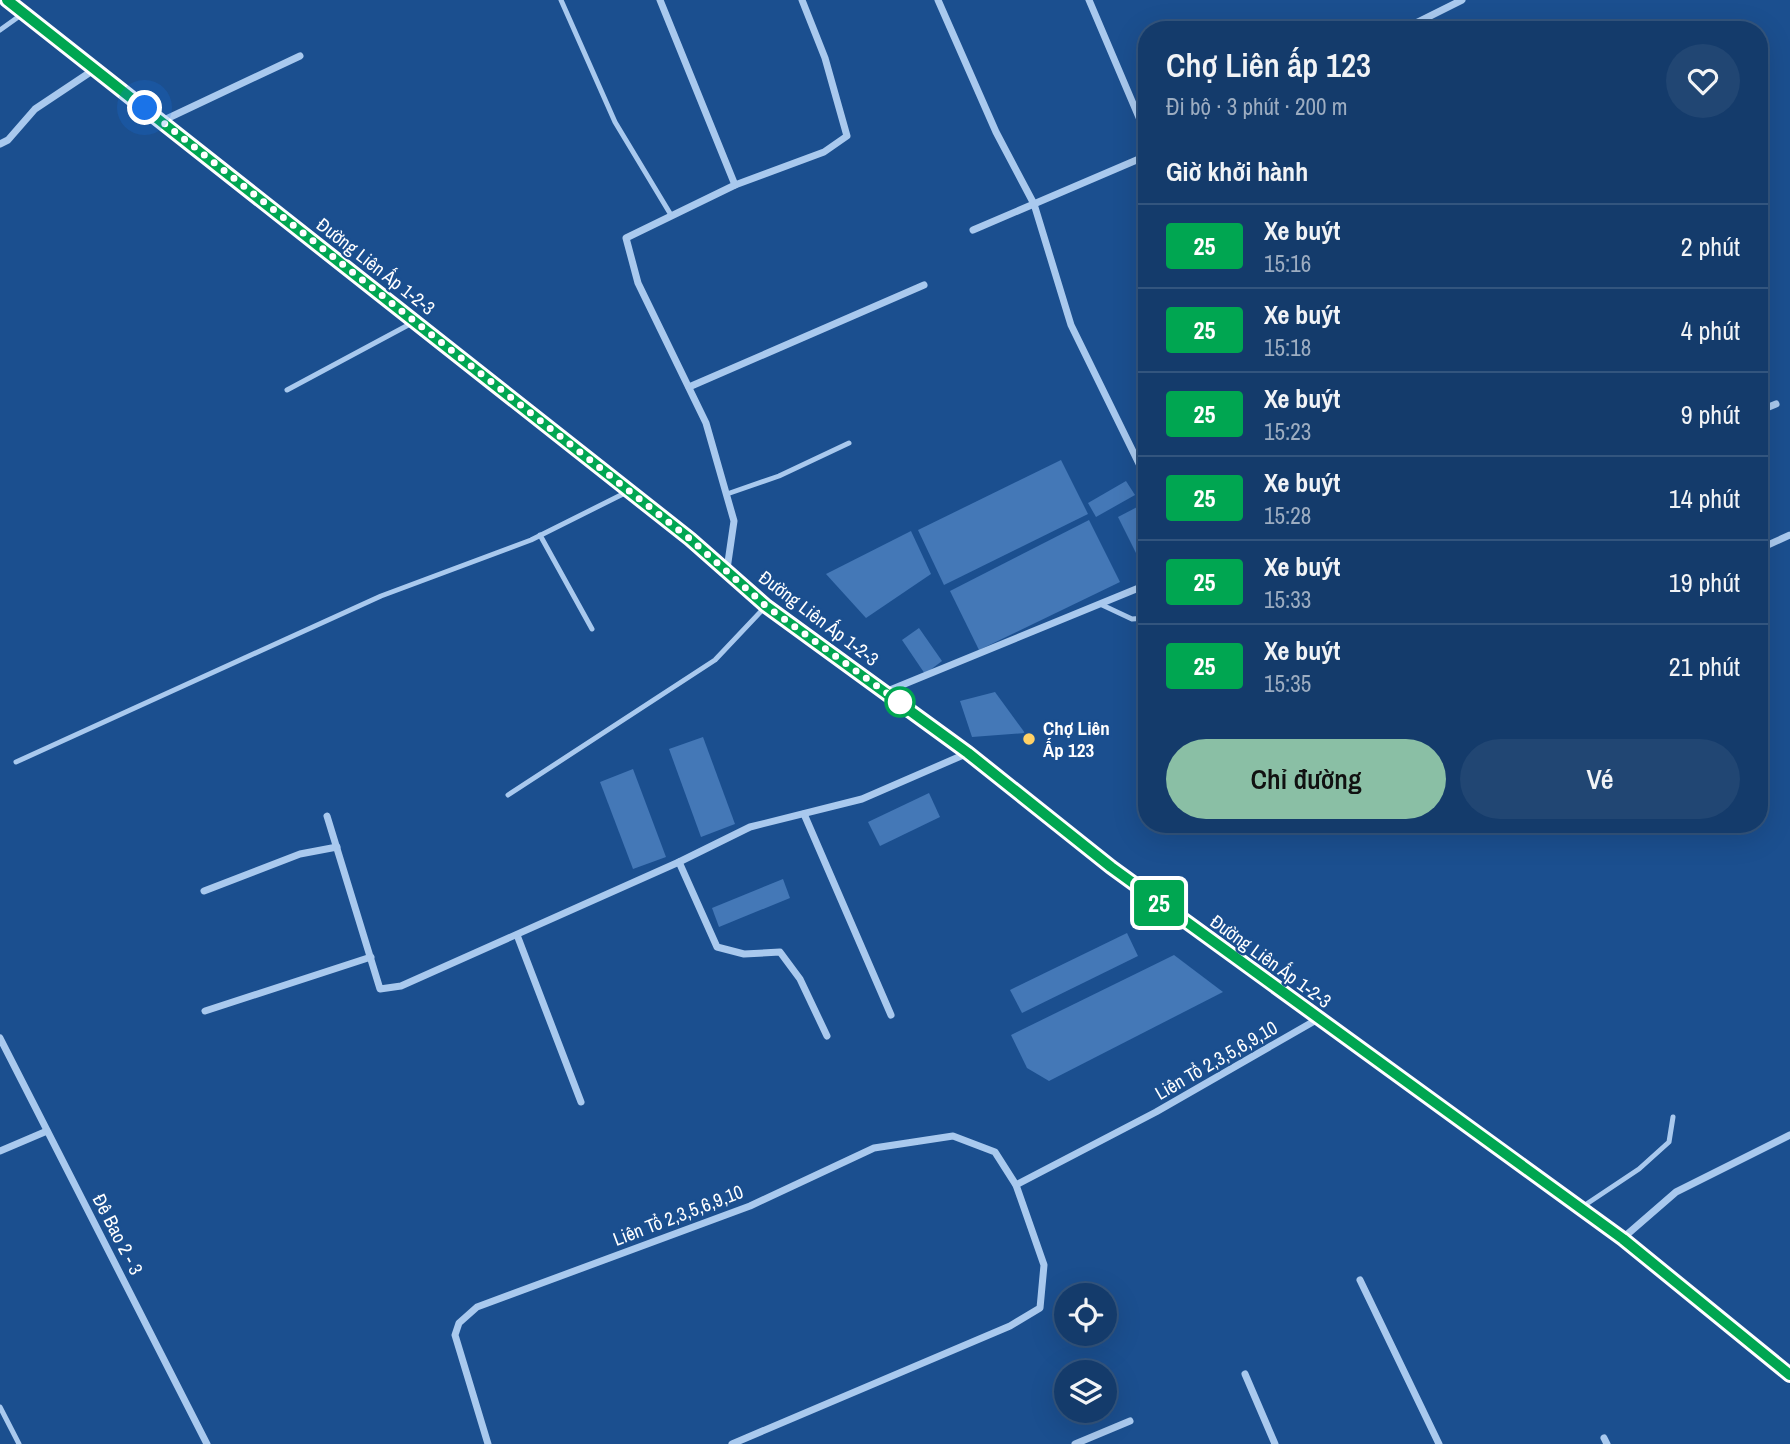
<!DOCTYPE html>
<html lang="vi">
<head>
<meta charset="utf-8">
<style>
	:root { --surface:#143b6b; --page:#214673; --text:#f1f3f6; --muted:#9dadc1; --line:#33557e; --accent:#8abfa5 }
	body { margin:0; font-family:"Archivo Narrow",sans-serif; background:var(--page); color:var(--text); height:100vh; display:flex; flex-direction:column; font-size:26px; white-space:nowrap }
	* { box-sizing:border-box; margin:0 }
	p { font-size:23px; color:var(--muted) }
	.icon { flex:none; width:38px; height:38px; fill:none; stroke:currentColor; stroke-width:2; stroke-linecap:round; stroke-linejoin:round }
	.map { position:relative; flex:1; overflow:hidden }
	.sheet { position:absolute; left:1138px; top:21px; width:630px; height:812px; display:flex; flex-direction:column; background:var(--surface); border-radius:28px; box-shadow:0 7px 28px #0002,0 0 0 2px var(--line) }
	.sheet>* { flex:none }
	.badge { padding:0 14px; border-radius:5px; font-size:24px; line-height:46px }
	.fabs { position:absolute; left:1054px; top:1283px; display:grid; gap:14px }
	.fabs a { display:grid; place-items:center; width:63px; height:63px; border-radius:50%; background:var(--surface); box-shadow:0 7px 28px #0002,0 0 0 2px var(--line); font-size:35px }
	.you { position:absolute; width:35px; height:35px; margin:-18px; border:5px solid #fff; border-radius:50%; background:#1a73e8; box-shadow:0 0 0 10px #1a73e833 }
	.map>.badge { position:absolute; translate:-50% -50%; box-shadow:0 0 0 4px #fff }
	h2 { padding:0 28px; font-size:26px; line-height:63px }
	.round { display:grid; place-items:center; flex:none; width:74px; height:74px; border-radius:37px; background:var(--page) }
	.summary { display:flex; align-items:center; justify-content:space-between; height:119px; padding:0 28px }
	h1 { font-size:33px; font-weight:600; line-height:52px }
	.primary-button { display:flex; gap:14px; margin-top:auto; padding:14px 28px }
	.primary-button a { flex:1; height:80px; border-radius:42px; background:var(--accent); color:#111; font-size:28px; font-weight:600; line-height:80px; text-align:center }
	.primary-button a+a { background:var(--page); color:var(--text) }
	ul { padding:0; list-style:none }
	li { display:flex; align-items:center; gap:21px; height:84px; padding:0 28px; border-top:2px solid var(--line) }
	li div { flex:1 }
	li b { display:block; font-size:26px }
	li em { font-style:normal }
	li .badge { min-width:77px; font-weight:700; text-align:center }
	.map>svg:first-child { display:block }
</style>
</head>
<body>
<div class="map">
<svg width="1790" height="1444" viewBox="0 0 1790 1444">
	<rect width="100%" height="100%" fill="#1b4f8f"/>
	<g fill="#4478b7">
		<path d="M 1146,413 L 1146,429 L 1143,430 L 1138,417 Z"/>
		<path d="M 1061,460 L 1088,514 L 944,585 L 918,530 Z"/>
		<path d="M 1126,481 L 1135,495 L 1096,517 L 1088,503 Z"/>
		<path d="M 1141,505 L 1146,515 L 1146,573 L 1118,517 Z"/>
		<path d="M 1089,520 L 1120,582 L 979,650 L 950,591 Z"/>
		<path d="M 911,531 L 931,574 L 866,618 L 826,574 Z"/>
		<path d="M 919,628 L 942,661 L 925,674 L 902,640 Z"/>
		<path d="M 995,692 L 1025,733 L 972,737 L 960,701 Z"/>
		<path d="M 703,737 L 735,824 L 701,837 L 669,749 Z"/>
		<path d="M 633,769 L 666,857 L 633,869 L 600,782 Z"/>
		<path d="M 929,793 L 940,817 L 880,846 L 868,822 Z"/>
		<path d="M 783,879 L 790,898 L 719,927 L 712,908 Z"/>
		<path d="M 1127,933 L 1138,956 L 1022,1013 L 1010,990 Z"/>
		<path d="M 1174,955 L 1223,992 L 1049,1081 L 1027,1068 L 1011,1035 Z"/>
	</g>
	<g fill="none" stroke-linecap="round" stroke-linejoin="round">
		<g stroke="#a9c9ee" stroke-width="5">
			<path d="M 561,0 L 615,122 L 671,215"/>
			<path d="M 0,30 L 21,15"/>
			<path d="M 287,390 L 412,323"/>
			<path d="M 727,494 L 779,476 L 849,443"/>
			<path d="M 540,535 L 592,629"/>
			<path d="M 1100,604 L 1132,619 L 1146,618"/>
			<path d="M 16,762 L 381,596 L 531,540 L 627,492"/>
			<path d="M 508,795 L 715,660 L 766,606"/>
			<path d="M 1582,1207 L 1639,1169 L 1669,1142 L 1673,1117"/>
			<path d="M 0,1407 L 19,1444"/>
		</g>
		<g stroke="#a9c9ee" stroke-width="7">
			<path d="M 660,0 L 735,185"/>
			<path d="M 938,0 L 996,132 L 1034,204 L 1071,325 L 1146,478"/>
			<path d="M 1089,0 L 1146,134"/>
			<path d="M 1402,30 L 1462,0"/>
			<path d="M 162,121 L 300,56"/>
			<path d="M 0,144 L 8,140 L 35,109 L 95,69"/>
			<path d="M 973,230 L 1146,156"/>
			<path d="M 689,387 L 924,285"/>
			<path d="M 1759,411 L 1776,404"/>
			<path d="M 1759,549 L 1790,535"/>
			<path d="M 727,569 L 734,521 L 706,423 L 638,283 L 626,238 L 735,185 L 824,152 L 847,136 L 825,58 L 802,0"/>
			<path d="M 885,692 L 1146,585"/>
			<path d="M 804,814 L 891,1015"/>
			<path d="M 327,816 L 380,989 L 401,986 L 679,862 L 750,827 L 862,799 L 968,753"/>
			<path d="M 679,862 L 717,947 L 744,954 L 780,952 L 800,979 L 827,1036"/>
			<path d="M 204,891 L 300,854 L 337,847"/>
			<path d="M 517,935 L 581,1102"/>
			<path d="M 205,1011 L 371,957"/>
			<path d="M 0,1038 L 207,1444"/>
			<path d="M 0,1151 L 47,1131"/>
			<path d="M 1016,1185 L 1156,1112 L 1318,1019"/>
			<path d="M 1623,1238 L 1676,1192 L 1790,1135"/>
			<path d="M 1360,1280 L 1439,1444"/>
			<path d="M 1245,1374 L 1275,1444"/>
			<path d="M 1604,1438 L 1607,1444"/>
			<path d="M 488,1444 L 455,1335 L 459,1323 L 477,1307 L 750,1206 L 874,1148 L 953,1136 L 995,1152 L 1016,1185 L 1044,1265 L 1040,1308 L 1010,1326 L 732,1444"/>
			<path d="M 1075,1444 L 1130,1421"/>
		</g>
		<path stroke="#d6e6fa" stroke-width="14" d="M 7,0 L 690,539 L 766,606 L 968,753 L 1111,867 L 1623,1239 L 1790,1375"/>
	</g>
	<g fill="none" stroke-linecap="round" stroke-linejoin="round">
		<g stroke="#fff" stroke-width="16">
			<path id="line" d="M 7,0 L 690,539 L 766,606 L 968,753 L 1111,867 L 1623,1239 L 1790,1375"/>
		</g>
		<use href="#line" stroke="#00a651" stroke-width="10"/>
		<path stroke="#fff" stroke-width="7" stroke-dasharray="0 12.6" d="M 145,108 L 690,539 L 766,606 L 906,707 L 900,702"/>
	</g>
	<circle fill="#fff" stroke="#00a651" stroke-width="3.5" cx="900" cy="702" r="14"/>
	<circle fill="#ffd166" stroke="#1b4f8f" stroke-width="2.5" cx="1029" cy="739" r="7"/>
	<g text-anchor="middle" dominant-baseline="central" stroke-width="5" stroke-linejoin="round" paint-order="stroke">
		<g font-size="19" fill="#fff" stroke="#1b4f8f">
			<text transform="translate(376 266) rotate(38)">Đường Liên Ấp 1-2-3</text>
			<text transform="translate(819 618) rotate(37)">Đường Liên Ấp 1-2-3</text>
			<text transform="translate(1271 961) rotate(36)">Đường Liên Ấp 1-2-3</text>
			<text transform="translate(1216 1060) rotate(-30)">Liên Tổ 2,3,5,6,9,10</text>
			<text transform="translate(678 1215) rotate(-21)">Liên Tổ 2,3,5,6,9,10</text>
			<text transform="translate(118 1234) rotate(63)">Đê Bao 2 - 3</text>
		</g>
		<g font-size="19" font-weight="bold" fill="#fff" stroke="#1b4f8f" text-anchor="start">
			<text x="1043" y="728">Chợ Liên<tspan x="1043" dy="22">Ấp 123</tspan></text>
		</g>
	</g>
</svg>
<div class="fabs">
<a><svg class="icon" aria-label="locate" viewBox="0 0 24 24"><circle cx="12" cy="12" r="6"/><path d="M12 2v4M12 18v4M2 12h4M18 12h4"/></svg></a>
<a><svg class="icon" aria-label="layers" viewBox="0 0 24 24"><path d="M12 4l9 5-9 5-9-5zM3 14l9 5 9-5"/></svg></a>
</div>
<div class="you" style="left:145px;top:108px"></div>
<b class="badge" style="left:1159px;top:903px;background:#00a651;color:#fff">25</b>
<section class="sheet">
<div class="summary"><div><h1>Chợ Liên ấp 123</h1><p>Đi bộ · 3 phút · 200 m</p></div><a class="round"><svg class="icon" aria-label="heart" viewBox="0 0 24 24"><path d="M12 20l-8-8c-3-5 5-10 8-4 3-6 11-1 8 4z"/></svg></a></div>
<h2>Giờ khởi hành</h2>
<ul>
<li><span class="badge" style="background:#00a651;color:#fff">25</span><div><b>Xe buýt</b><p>15:16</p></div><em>2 phút</em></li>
<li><span class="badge" style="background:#00a651;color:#fff">25</span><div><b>Xe buýt</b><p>15:18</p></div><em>4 phút</em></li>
<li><span class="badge" style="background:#00a651;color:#fff">25</span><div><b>Xe buýt</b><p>15:23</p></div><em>9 phút</em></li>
<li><span class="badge" style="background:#00a651;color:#fff">25</span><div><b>Xe buýt</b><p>15:28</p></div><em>14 phút</em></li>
<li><span class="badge" style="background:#00a651;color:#fff">25</span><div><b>Xe buýt</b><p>15:33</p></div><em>19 phút</em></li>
<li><span class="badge" style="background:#00a651;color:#fff">25</span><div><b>Xe buýt</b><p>15:35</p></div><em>21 phút</em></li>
</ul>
<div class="primary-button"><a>Chỉ đường</a><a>Vé</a></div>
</section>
</div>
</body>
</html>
